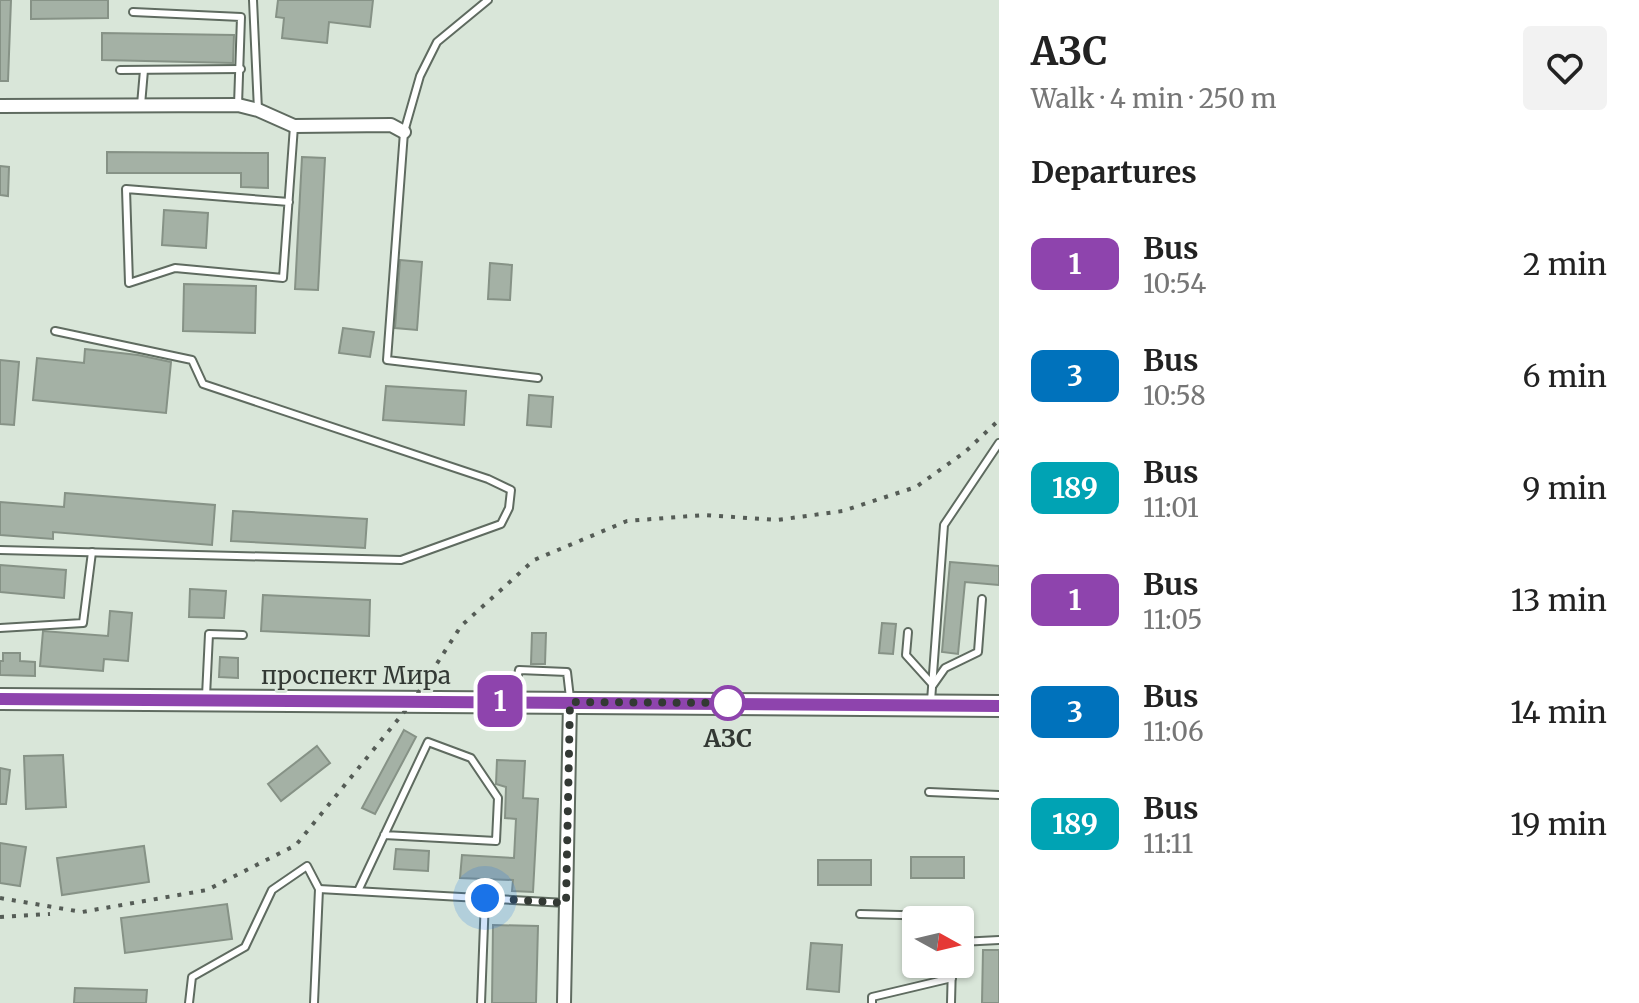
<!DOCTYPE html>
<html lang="en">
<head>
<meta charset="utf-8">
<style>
	:root { --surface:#fff; --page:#f2f2f2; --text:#222; --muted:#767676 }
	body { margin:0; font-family:Merriweather,serif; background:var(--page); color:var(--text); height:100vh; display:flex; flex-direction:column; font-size:30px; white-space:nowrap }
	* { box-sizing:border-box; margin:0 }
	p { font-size:26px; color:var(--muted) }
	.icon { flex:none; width:44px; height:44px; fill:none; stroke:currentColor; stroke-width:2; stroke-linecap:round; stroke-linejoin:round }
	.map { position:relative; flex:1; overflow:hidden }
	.drawer { display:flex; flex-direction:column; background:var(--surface); width:640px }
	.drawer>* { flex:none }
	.badge { padding:0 16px; border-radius:12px; font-size:28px; line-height:52px }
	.needle { width:52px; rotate:98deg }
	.tools { position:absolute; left:902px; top:906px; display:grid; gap:16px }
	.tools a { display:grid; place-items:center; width:72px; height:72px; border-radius:8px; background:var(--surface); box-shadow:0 2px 6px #0004; font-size:40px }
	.you { position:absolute; width:40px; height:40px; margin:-20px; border:6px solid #fff; border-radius:50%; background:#1a73e8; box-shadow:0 0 0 12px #1a73e833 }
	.map>.badge { position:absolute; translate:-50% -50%; box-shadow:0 0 0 4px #fff }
	h2 { padding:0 32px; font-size:30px; line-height:72px }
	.round { display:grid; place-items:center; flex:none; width:84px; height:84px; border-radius:8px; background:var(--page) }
	.headline { display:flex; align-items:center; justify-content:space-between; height:136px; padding:0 32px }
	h1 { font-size:38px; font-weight:700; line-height:60px }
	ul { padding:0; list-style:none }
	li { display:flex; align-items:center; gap:24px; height:112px; padding:0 32px }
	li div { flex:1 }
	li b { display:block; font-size:30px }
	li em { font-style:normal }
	li .badge { min-width:88px; font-weight:700; text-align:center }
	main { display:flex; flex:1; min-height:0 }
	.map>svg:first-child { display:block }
</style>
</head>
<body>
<main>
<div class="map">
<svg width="999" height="1003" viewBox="0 0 999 1003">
	<rect width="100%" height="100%" fill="#d9e6d9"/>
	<g fill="#a4b1a5" stroke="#869286" stroke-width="2">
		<path d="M 0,0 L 11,0 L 8,81 L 0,81 Z"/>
		<path d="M 31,0 L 108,0 L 108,18 L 31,19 Z"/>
		<path d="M 278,0 L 373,0 L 370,27 L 329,22 L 327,43 L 282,38 L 284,18 L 276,17 Z"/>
		<path d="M 102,33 L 234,35 L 233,63 L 102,60 Z"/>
		<path d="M 107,152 L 268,153 L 268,188 L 241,187 L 241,173 L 107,173 Z"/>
		<path d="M 302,157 L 325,158 L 318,290 L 295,289 Z"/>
		<path d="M 0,166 L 9,167 L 8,196 L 0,195 Z"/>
		<path d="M 164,210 L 208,213 L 206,248 L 162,245 Z"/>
		<path d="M 400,260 L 422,262 L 417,330 L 395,328 Z"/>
		<path d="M 490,263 L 512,265 L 510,300 L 488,299 Z"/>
		<path d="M 184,284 L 256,286 L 255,333 L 183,331 Z"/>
		<path d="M 343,328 L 374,332 L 370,357 L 339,353 Z"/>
		<path d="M 85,349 L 138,355 L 171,362 L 166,413 L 33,400 L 37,358 L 84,363 Z"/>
		<path d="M 0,360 L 19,362 L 14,425 L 0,424 Z"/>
		<path d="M 386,386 L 466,391 L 464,425 L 383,420 Z"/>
		<path d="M 529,395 L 553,397 L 551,427 L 527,425 Z"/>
		<path d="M 65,493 L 215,505 L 212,545 L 53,532 L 53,539 L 0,535 L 0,502 L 64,507 Z"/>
		<path d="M 233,511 L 367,519 L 365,548 L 231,541 Z"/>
		<path d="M 950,562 L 999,566 L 999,585 L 965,582 L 958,654 L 942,652 Z"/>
		<path d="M 0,565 L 66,570 L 64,598 L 0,592 Z"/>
		<path d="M 190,589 L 226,591 L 224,618 L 189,617 Z"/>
		<path d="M 263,595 L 370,600 L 369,636 L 261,631 Z"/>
		<path d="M 110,611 L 132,613 L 128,661 L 104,659 L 103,671 L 40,666 L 43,631 L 108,636 Z"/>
		<path d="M 882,623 L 896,624 L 893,654 L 879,653 Z"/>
		<path d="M 532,633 L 546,633 L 545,664 L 531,664 Z"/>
		<path d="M 3,653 L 20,653 L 20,661 L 35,662 L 35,676 L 0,675 L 0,661 L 3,661 Z"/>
		<path d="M 220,657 L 238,658 L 238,678 L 219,677 Z"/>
		<path d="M 404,730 L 416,737 L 375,814 L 362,808 Z"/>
		<path d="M 317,746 L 330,763 L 281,801 L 268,784 Z"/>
		<path d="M 63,755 L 66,807 L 26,809 L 24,756 Z"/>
		<path d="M 497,760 L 525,761 L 523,798 L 538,799 L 533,892 L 512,891 L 513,880 L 460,878 L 462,855 L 514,858 L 516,819 L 505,818 L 506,787 L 496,784 Z"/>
		<path d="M 0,768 L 10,770 L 6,804 L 0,804 Z"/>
		<path d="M 0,843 L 26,847 L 20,886 L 0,883 Z"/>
		<path d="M 144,846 L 149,882 L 62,895 L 57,858 Z"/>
		<path d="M 396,849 L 429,851 L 428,871 L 394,869 Z"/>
		<rect x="911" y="857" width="53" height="21"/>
		<rect x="818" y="860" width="53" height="25"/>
		<path d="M 227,904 L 232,939 L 125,953 L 121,918 Z"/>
		<path d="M 493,925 L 538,926 L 536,1003 L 492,1003 Z"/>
		<path d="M 811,943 L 842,945 L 839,992 L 807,989 Z"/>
		<path d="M 983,950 L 999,950 L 999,1003 L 982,1003 Z"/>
		<path d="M 75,988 L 147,990 L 146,1003 L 74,1003 Z"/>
	</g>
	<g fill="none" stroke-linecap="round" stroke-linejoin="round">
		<g stroke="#5f6b60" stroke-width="10">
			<g id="service">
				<path d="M 253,0 L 258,110"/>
				<path d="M 488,0 L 437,42 L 420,76 L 404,132 L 387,360 L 538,378"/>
				<path d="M 133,12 L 241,17 L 238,105"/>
				<path d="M 120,70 L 241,69"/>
				<path d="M 141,105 L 144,70"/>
				<path d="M 289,202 L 126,189 L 129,283 L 175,268 L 283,278 L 294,126"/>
				<path d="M 0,550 L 401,560 L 501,524 L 509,508 L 511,490 L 488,479 L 203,384 L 192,360 L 55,331"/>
				<path d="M 0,628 L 83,623 L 92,552"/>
				<path d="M 908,632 L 906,655 L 933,685 L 945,668 L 978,652 L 982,599"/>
				<path d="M 206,696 L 209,634 L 243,635"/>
				<path d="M 513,699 L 519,670 L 567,672 L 570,698"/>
				<path d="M 931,701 L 944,525 L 999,443"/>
				<path d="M 929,792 L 999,795"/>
				<path d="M 319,889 L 566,903"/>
				<path d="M 358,891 L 428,742 L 471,758 L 498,798 L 496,841 L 384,835"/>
				<path d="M 860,914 L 940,916 L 942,920"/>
				<path d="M 960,942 L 999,940"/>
				<path d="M 189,1003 L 192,977 L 245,947 L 272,890 L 307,866 L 319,889 L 314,1003"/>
				<path d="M 481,1003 L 485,898"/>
				<path d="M 872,1003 L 872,997 L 952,978"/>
				<path d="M 951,1003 L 952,964"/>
			</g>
		</g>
		<g stroke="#5f6b60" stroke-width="16">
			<g id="minor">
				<path d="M 0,106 L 238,105 L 258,110 L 294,126 L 391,125 L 404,132"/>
				<path d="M 564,1003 L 570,702"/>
			</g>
		</g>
		<g stroke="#5f6b60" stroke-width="24">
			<path id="primary" d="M 0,699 L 999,706"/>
		</g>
		<path stroke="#939d93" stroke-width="2" stroke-dasharray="4 4" stroke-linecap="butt" d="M 494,685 L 508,685"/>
		<use href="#service" stroke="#fff" stroke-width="6"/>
		<use href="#minor" stroke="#fff" stroke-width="12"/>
		<use href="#primary" stroke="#fff" stroke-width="20"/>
		<g stroke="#555c56" stroke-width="4" stroke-dasharray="4 8" stroke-linecap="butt">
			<path d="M 0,898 L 82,912 L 207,890 L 296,845 L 413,701 L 461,626 L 534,560 L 627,521 L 704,515 L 777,520 L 843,511 L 916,487 L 965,452 L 999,420"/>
			<path d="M 0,917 L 50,914"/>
		</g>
	</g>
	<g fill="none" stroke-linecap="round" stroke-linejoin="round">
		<g stroke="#fff" stroke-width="18">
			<path id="line" d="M 0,699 L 999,706"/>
		</g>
		<use href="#line" stroke="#8e44ad" stroke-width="12"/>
		<path stroke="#333934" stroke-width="8" stroke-dasharray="0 14.4" d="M 485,898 L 566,903 L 570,702 L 728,703"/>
	</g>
	<circle fill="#fff" stroke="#8e44ad" stroke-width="4" cx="728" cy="703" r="16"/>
	<g text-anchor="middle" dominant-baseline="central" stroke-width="6" stroke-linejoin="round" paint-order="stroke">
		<g font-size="24" fill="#333934" stroke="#d9e6d9">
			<text x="356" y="675">проспект Мира</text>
		</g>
		<g font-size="24" font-weight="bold" fill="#333934" stroke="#d9e6d9">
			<text x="728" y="738">АЗС</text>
		</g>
	</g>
</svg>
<div class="tools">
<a><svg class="needle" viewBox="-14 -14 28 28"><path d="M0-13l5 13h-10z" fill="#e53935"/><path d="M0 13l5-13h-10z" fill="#767676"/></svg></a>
</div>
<div class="you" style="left:485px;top:898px"></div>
<b class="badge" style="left:500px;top:701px;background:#8e44ad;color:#fff">1</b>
</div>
<section class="drawer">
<div class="headline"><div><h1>АЗС</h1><p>Walk · 4 min · 250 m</p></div><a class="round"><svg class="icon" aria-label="heart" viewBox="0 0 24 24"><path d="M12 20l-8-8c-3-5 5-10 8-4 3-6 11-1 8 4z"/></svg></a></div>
<h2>Departures</h2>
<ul>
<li><span class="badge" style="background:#8e44ad;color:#fff">1</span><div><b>Bus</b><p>10:54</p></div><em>2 min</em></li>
<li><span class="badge" style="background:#0072bc;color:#fff">3</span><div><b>Bus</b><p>10:58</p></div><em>6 min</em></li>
<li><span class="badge" style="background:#00a3b4;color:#fff">189</span><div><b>Bus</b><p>11:01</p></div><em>9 min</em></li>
<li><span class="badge" style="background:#8e44ad;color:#fff">1</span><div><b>Bus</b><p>11:05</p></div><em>13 min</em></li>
<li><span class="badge" style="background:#0072bc;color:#fff">3</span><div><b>Bus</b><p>11:06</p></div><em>14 min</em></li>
<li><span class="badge" style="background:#00a3b4;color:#fff">189</span><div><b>Bus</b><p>11:11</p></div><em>19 min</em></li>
</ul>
</section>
</main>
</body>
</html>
